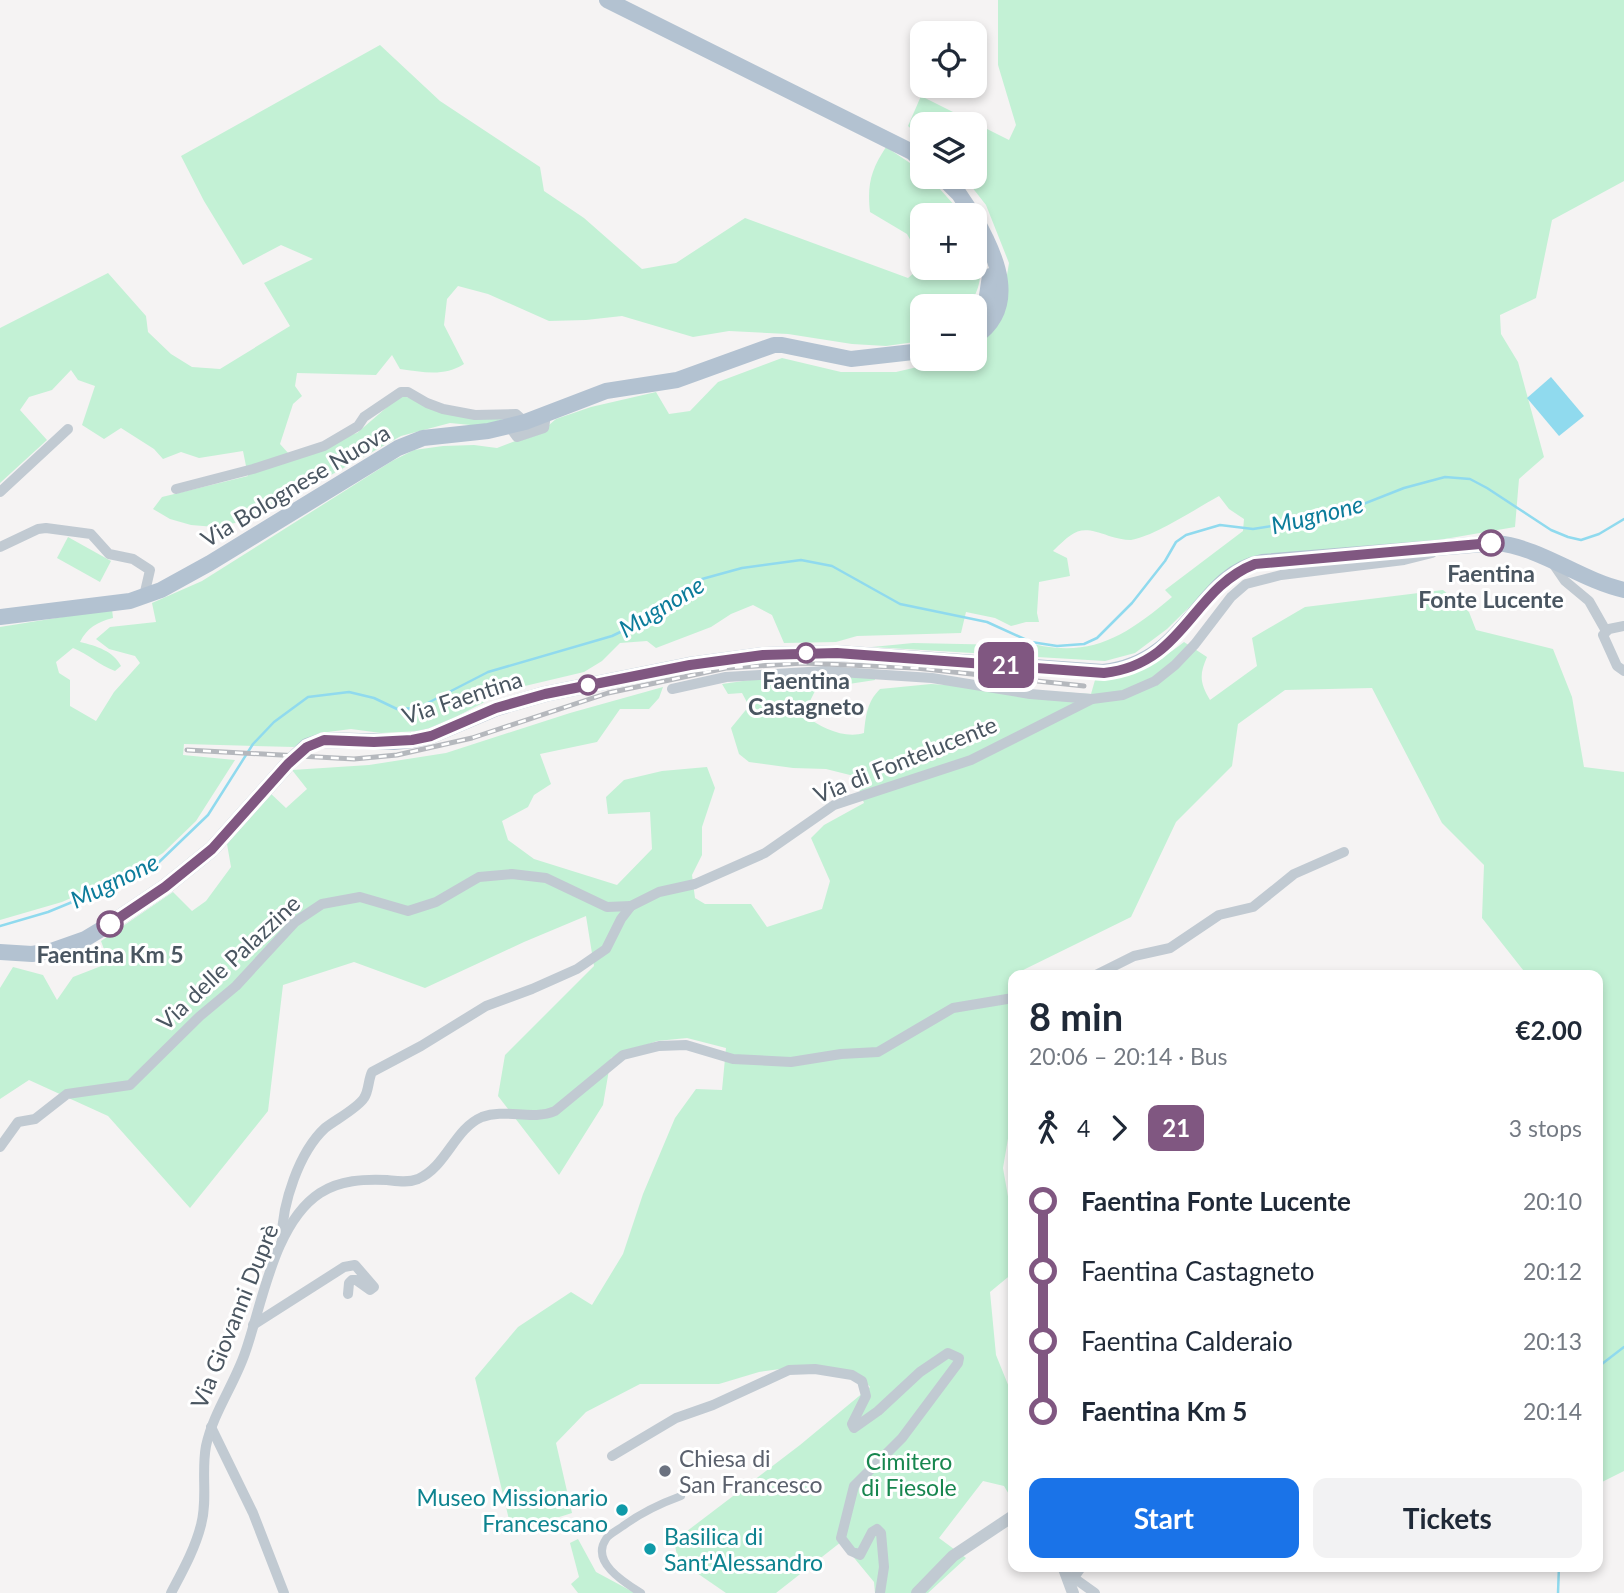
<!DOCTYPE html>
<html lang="en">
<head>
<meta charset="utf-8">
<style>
	:root { --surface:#fff; --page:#f2f2f3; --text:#1f2937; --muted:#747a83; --accent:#1a73e8 }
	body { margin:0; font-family:Lato,sans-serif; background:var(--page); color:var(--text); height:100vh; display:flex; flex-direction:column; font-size:26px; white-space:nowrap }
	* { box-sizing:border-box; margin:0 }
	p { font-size:23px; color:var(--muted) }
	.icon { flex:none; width:38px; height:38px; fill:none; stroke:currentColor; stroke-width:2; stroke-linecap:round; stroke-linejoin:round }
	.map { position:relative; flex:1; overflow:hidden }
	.sheet { position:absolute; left:1008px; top:970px; width:595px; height:602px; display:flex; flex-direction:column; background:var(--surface); border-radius:14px; box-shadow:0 4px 10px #0003 }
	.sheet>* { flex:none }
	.badge { padding:0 14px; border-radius:10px; font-size:24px; line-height:46px }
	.tools { position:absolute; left:910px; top:21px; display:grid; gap:14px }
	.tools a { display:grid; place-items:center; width:77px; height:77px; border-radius:14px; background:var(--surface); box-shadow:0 4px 10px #0003; font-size:35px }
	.map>.badge { position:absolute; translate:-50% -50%; box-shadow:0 0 0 4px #fff }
	.legs { display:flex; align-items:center; gap:10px; height:77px; padding:0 21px; font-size:23px }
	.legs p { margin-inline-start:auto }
	.summary { display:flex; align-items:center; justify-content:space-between; height:119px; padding:0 21px }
	h1 { font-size:38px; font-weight:700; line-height:52px }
	.cta { display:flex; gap:14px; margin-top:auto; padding:14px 21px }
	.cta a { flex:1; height:80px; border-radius:14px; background:var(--accent); color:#fff; font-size:28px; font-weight:700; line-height:80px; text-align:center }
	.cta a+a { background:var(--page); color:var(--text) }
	ul { padding:0 21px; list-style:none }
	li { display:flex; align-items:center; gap:24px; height:70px; font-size:26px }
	li i { display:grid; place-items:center; width:10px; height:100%; margin:0 9px; background:currentColor }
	li i::after { content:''; width:18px; height:18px; margin:-9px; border:5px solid; border-radius:50%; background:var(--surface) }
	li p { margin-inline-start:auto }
	li:first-child i { background:linear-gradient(#0000 50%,currentColor 0) }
	li:last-child i { background:linear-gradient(currentColor 50%,#0000 0) }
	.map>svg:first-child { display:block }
</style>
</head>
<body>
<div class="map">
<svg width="1624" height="1593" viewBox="0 0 1624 1593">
	<rect width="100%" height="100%" fill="#f5f3f3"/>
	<g fill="#c3f1d5">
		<path d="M 998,0 L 1624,0 L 1624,181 L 1552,220 L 1536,298 L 1500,315 L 1501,334 L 1518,362 L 1544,457 L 1519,479 L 1515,527 L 1427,542 L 1259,559 L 1228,569 L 1167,629 L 1135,653 L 1105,661 L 872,647 L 913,643 L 1009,645 L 1018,640 C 1086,661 1121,640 1172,597 L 1165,590 L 1243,531 L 1244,519 L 1229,509 L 1219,496 C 1197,508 1155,536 1131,540 C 1124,540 1116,538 1109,536 C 1079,525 1075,530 1053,551 L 1067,558 L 1070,576 L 1039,582 L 1037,613 L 1039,622 L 1026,622 L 1011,626 L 995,618 L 966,612 L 961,633 L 857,636 L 836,642 L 784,643 L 772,615 L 753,605 L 731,614 L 711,627 L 656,648 L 647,641 L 620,643 L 602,661 L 584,672 L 508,690 L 444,723 L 421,731 L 381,733 L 351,729 L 320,733 L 294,747 L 184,744 L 183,755 L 235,760 L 196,821 L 163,853 L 141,867 L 62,902 L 0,920 L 0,627 L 112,609 L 113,618 C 97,622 87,628 80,642 C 97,646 113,651 121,666 L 115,671 C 99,665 88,654 73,648 L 56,662 L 59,673 L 70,680 L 70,706 L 96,721 L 114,692 L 140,663 L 135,656 L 109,649 L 96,639 L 110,627 L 156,622 L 152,603 L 202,581 L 392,461 L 414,450 L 443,446 L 474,445 L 497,448 L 542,431 L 556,419 L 591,407 L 656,392 L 669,414 L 690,411 L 718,382 L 782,358 L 841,372 L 896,372 L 952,359 L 975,359 L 975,347 L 981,344 L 1001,311 L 1009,263 L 986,205 L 964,177 L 975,177 L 975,124 L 922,124 L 922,138 L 908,126 L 921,96 L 1009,140 L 1016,125 L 998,65 Z"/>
		<path d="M 380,45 L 440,101 L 540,167 L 544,191 L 584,218 L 642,269 L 676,263 L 745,218 L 908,278 L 922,266 L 922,268 L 975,268 L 975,248 C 983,270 982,286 969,306 L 922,306 L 922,341 L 886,346 L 852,344 L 788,334 L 729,331 L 693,337 L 622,316 L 586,320 L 549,321 L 488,294 L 458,286 L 447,299 L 444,325 L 464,364 C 444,377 423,372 400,369 L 392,355 L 376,375 L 297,373 L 295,386 L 302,396 L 293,404 L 280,444 L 289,454 L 357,433 L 401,395 L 423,403 L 511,417 L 481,426 L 450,423 L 401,436 L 304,490 L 235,523 L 215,527 L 191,525 L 170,519 L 153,509 L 162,497 L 248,476 L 243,451 L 199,458 L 181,452 L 163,459 L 154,449 L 121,428 L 104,439 L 82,425 L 95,386 L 78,380 L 71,370 L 52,390 L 29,397 L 20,410 L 47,440 L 0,483 L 0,328 L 108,273 L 146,316 L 148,332 L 171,354 L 192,367 L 220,369 L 290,326 L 264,283 L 313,259 L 281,245 L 243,265 L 204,201 L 181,156 Z"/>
		<path d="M 886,147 L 922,171 L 922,177 L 929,177 L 956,207 L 960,215 L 922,215 L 922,261 L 907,234 L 870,212 C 867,184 871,170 886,147 Z"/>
		<path d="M 68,537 L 111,561 L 100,582 L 57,558 Z"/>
		<path d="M 1443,590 L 1469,612 L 1476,630 L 1553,649 L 1572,697 L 1584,767 L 1624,772 L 1624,1471 L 1598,1484 L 1598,975 L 1527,975 L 1482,918 L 1484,865 L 1442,823 L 1372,688 L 1285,690 L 1238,724 L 1232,766 L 1176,822 L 1131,917 L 1009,977 L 1013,1005 L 1013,1109 L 1003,1168 L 1013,1225 L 1013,1273 L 990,1292 L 996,1355 L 1013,1397 L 1013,1501 L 1004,1486 L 983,1481 L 939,1538 L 966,1558 L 928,1593 L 875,1593 L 874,1582 L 841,1542 L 776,1593 L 726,1593 L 678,1560 L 674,1541 L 800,1445 L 870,1387 L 858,1373 L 809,1365 L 759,1372 L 719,1384 L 640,1384 L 586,1412 L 556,1443 L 572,1513 L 512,1532 L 475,1378 L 518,1327 L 571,1292 L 592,1305 L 623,1254 L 643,1194 L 675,1118 L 696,1089 L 722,1090 L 726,1048 L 687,1038 L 657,1041 L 611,1058 L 603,1105 L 559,1175 L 498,1096 L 505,1055 L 594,966 L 586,916 L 524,942 L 425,988 L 354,962 L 283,985 L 268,1111 L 190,1208 L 108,1116 L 29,1080 L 0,1099 L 0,988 L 13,967 L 43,975 L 57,1000 L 73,977 L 109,963 L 101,941 L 173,892 L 192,911 L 206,901 L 231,867 L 227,844 L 268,791 L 286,808 L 307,789 L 292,770 L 369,765 L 446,753 L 570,713 L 663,687 L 659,698 L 649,709 L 620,709 L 597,742 L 540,754 L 551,784 L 534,795 L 528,807 L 502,821 L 508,840 L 534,859 L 617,885 L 652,849 L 650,812 L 608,814 L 606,797 L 624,780 L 662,771 L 707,767 L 715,788 L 702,827 L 702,855 L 692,875 L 695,898 L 705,904 L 751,904 L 767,927 L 822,909 L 830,881 L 811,838 L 824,825 L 864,803 L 854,776 L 826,769 L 793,768 L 749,762 L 739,754 L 731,728 L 749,706 L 742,693 L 728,694 L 722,684 L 778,676 L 874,675 L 875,680 L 816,689 L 808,705 L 806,716 C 821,728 845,739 864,733 C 866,715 867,702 880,689 L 931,684 L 1091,694 L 1095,680 C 1132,680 1156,663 1184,642 L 1207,657 C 1199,675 1200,683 1210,700 L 1257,666 L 1252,638 L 1305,607 Z"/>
		<path d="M 578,1539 L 596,1572 L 635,1593 L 578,1593 L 571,1584 L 579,1577 L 570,1543 Z"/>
	</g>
	<path fill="#90daee" d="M 1551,377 L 1584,416 L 1559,436 L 1527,398 Z"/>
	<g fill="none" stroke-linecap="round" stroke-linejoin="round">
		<g stroke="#90daee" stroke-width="2.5">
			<path d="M 0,926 L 48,912 L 116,884 L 157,864 L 208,815 L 253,744 L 274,722 L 308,697 L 349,692 L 374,698 L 397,709 L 418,708 L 488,672 L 612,636 L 637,624 L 655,609 L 702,579 L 742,568 L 801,560 L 832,566 L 900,604 L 987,622 L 1031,642 L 1057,646 L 1084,644 L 1097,638 L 1132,603 L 1165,561 L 1176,542 L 1186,535 L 1220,525 L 1253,529 L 1310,520 L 1343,512 L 1404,488 L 1445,477 L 1470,479 L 1487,488 L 1551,530 L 1568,537 L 1581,540 L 1599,534 L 1624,519"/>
			<path d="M 1598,1367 L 1624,1347"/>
			<path d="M 1558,1593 L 1559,1566"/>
		</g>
		<path stroke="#c1cad2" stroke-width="8" d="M 641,1593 C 625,1583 590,1562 606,1539 C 609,1534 618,1530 623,1526 C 642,1512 659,1504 681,1496"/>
		<g stroke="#c1cad2" stroke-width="10">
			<path d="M 509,426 L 517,437 L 544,428 L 546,415"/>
			<path d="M 176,489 L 253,469 L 324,446 L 358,426 L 364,417 L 401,392 L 408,392 L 427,403 L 443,409 L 475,415 L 516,414 L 525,422"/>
			<path d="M 0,492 L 68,429"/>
			<path d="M 0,547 L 38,529 L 46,528 L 91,534 L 109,554 L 133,559 L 150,570 L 144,596"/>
			<path d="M 1552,562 L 1565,581 L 1589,601 L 1606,631"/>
			<path d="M 1624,626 L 1609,629 L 1603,635 L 1617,666 L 1624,671"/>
			<path d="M 672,689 L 726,677 L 825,671 L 932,678 L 1030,694 L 1092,699 L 1123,695 L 1155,681 L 1175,665 L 1195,644 L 1231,597 L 1246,584 L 1281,575 L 1404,560 L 1432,553"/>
			<path d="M 1096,975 L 1134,956 L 1170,948 L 1219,915 L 1253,907 L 1294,874 L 1344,852"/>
			<path d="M 0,1147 L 18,1122 L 35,1119 L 67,1094 L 130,1085 L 200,1016 L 236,986 L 295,922 L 322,904 L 360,897 L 408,911 L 436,902 L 479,877 L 512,874 L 546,878 L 607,907 L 631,906"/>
			<path d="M 282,1238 C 282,1204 299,1152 325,1128 C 335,1120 358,1108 364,1098 C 369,1091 368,1080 372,1072 L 421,1046 L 486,1006 L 532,989 L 577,969 L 606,949 L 621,919 L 631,906 L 659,892 L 695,884 L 765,853 L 834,805 L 971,760 L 1092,699"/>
			<path d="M 253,1325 L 344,1267 L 355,1265 L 374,1287 L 370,1290 L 356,1280 L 352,1280 L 349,1283 L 348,1294"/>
			<path d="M 211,1427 L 253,1513 L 284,1593"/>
			<path d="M 612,1456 L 676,1418 L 713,1405 L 789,1370 L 815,1369 L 852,1375 L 862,1381 L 866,1396 L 852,1424 L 854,1428 L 878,1411 L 920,1372 L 948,1353 L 959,1358 L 958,1363 L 902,1438 L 854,1486 L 841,1538 L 851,1551 L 860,1555 L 872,1532 L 877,1529 L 881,1533 L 884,1567 L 880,1593"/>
			<path d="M 1074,1578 L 1095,1593"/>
			<path d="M 1070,1583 L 1082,1566"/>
			<path d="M 171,1593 C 182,1572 195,1549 201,1525 C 208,1500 201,1472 206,1446 C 213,1413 234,1385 245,1353 C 262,1305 274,1223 320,1193 C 340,1180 364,1179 387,1180 C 397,1181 408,1183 418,1179 C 447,1166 454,1129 482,1117 C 505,1108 532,1121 555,1111 L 623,1055 L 659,1046 L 686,1045 L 733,1059 L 791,1062 L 841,1054 L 878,1052 L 953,1008 L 1013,998"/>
		</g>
		<g stroke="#c1cad2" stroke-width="12">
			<path d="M 1063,1566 L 1073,1593"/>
			<path d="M 917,1593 L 953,1556 L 1013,1516"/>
		</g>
		<g stroke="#b3c2d1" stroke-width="16">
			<path d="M 607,0 L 912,152 L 922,161"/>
			<path d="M 942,177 L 959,194 L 973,215"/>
			<path d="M 975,218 C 996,255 1020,306 975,337"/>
			<path d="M 975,321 L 986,302 L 990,276"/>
			<path d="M 0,617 L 130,601 L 161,590 L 210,563 L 398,448 L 423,438 L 488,431 L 525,422 L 606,391 L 677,380 L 774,345 L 782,345 L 851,359 L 922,351"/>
			<path d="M 0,952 L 32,954 L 51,951 L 85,939 L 110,924 L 165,887 L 212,849 L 288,764 L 307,746 L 324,740 L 394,742 L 413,740 L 431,736 L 497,708 L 545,694 L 689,665 L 763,655 L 837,653 L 1103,672 C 1190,663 1197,574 1262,562 L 1497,543 C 1542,548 1580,580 1624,590"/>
		</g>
		<g stroke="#b5b8bd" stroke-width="5">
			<path id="rail" d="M 187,750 L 354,759 L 397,755 L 472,738 L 608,693 L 726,668 L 803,663 L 916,668 L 1084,686"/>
		</g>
		<use href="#rail" stroke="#fff" stroke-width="2.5" stroke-dasharray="8" stroke-linecap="butt"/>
	</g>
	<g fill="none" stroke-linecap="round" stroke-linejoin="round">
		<g stroke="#fff" stroke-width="16">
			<path id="line-1" d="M 110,924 L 165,887 L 212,849 L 288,764 L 307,747 L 324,740 L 374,742 L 412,740 L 431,736 L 496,708 L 545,694 L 690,665 L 763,655 L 837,653 L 1104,673 C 1185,664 1191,589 1255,564 L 1491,543"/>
		</g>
		<use href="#line-1" stroke="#805781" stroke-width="10"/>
	</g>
	<g fill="#fff" stroke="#805781" stroke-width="3.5">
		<circle cx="1491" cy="543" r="12"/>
		<circle cx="806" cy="653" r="9"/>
		<circle cx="588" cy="685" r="9"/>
		<circle cx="110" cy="924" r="12"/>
	</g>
	<circle fill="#6b7280" stroke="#fff" stroke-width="2.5" cx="665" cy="1471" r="7"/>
	<g fill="#0f9aa8" stroke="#fff" stroke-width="2.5">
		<circle cx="622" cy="1510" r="7"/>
		<circle cx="650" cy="1549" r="7"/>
	</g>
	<g text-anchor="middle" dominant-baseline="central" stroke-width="6" stroke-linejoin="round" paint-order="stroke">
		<g font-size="23" fill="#4a5661" stroke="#fff">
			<text transform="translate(295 485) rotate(-31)">Via Bolognese Nuova</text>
			<text transform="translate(462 697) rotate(-18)">Via Faentina</text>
			<text transform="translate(905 759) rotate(-22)">Via di Fontelucente</text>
			<text transform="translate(228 962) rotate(-43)">Via delle Palazzine</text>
			<text transform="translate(234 1316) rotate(-68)">Via Giovanni Duprè</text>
		</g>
		<g font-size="23" font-weight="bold" fill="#4a5661" stroke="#fff">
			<text x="1491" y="573">Faentina<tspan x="1491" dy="26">Fonte Lucente</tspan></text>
			<text x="806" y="680">Faentina<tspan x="806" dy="26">Castagneto</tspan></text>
			<text x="110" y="954">Faentina Km 5</text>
		</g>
		<g font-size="23" fill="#5b616d" stroke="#fff" text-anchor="start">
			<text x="679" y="1458">Chiesa di<tspan x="679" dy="26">San Francesco</tspan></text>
		</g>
		<g font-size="23" fill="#17864f" stroke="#fff">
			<text x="909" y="1461">Cimitero<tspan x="909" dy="26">di Fiesole</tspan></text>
		</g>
		<g font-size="23" fill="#0d838f" stroke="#fff" text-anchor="end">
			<text x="608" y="1497">Museo Missionario<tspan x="608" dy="26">Francescano</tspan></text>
			<text x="664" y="1536" text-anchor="start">Basilica di<tspan x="664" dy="26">Sant'Alessandro</tspan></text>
		</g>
		<g font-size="24" font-style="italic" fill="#0c7c9b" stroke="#fff">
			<text transform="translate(1317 514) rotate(-14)">Mugnone</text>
			<text transform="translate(661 606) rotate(-31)">Mugnone</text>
			<text transform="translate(114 880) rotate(-26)">Mugnone</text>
		</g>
	</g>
</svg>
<div class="tools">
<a><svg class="icon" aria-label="locate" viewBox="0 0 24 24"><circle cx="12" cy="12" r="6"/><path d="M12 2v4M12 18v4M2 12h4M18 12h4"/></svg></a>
<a><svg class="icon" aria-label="layers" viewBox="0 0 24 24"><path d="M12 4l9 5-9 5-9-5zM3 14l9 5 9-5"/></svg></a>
<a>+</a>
<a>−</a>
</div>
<b class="badge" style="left:1006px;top:665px;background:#805781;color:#fff">21</b>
<section class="sheet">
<div class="summary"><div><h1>8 min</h1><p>20:06 – 20:14 · Bus</p></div><b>€2.00</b></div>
<div class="legs"><svg class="icon" aria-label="walk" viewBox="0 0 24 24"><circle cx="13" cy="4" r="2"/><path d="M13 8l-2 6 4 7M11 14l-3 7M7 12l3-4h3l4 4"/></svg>4<svg class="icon" aria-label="forward" viewBox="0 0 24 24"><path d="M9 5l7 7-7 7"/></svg><b class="badge" style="background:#805781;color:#fff">21</b><p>3 stops</p></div>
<ul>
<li><i style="color:#805781"></i><b>Faentina Fonte Lucente</b><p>20:10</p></li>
<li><i style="color:#805781"></i><span>Faentina Castagneto</span><p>20:12</p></li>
<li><i style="color:#805781"></i><span>Faentina Calderaio</span><p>20:13</p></li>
<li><i style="color:#805781"></i><b>Faentina Km 5</b><p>20:14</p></li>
</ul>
<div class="cta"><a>Start</a><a>Tickets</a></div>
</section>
</div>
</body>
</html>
